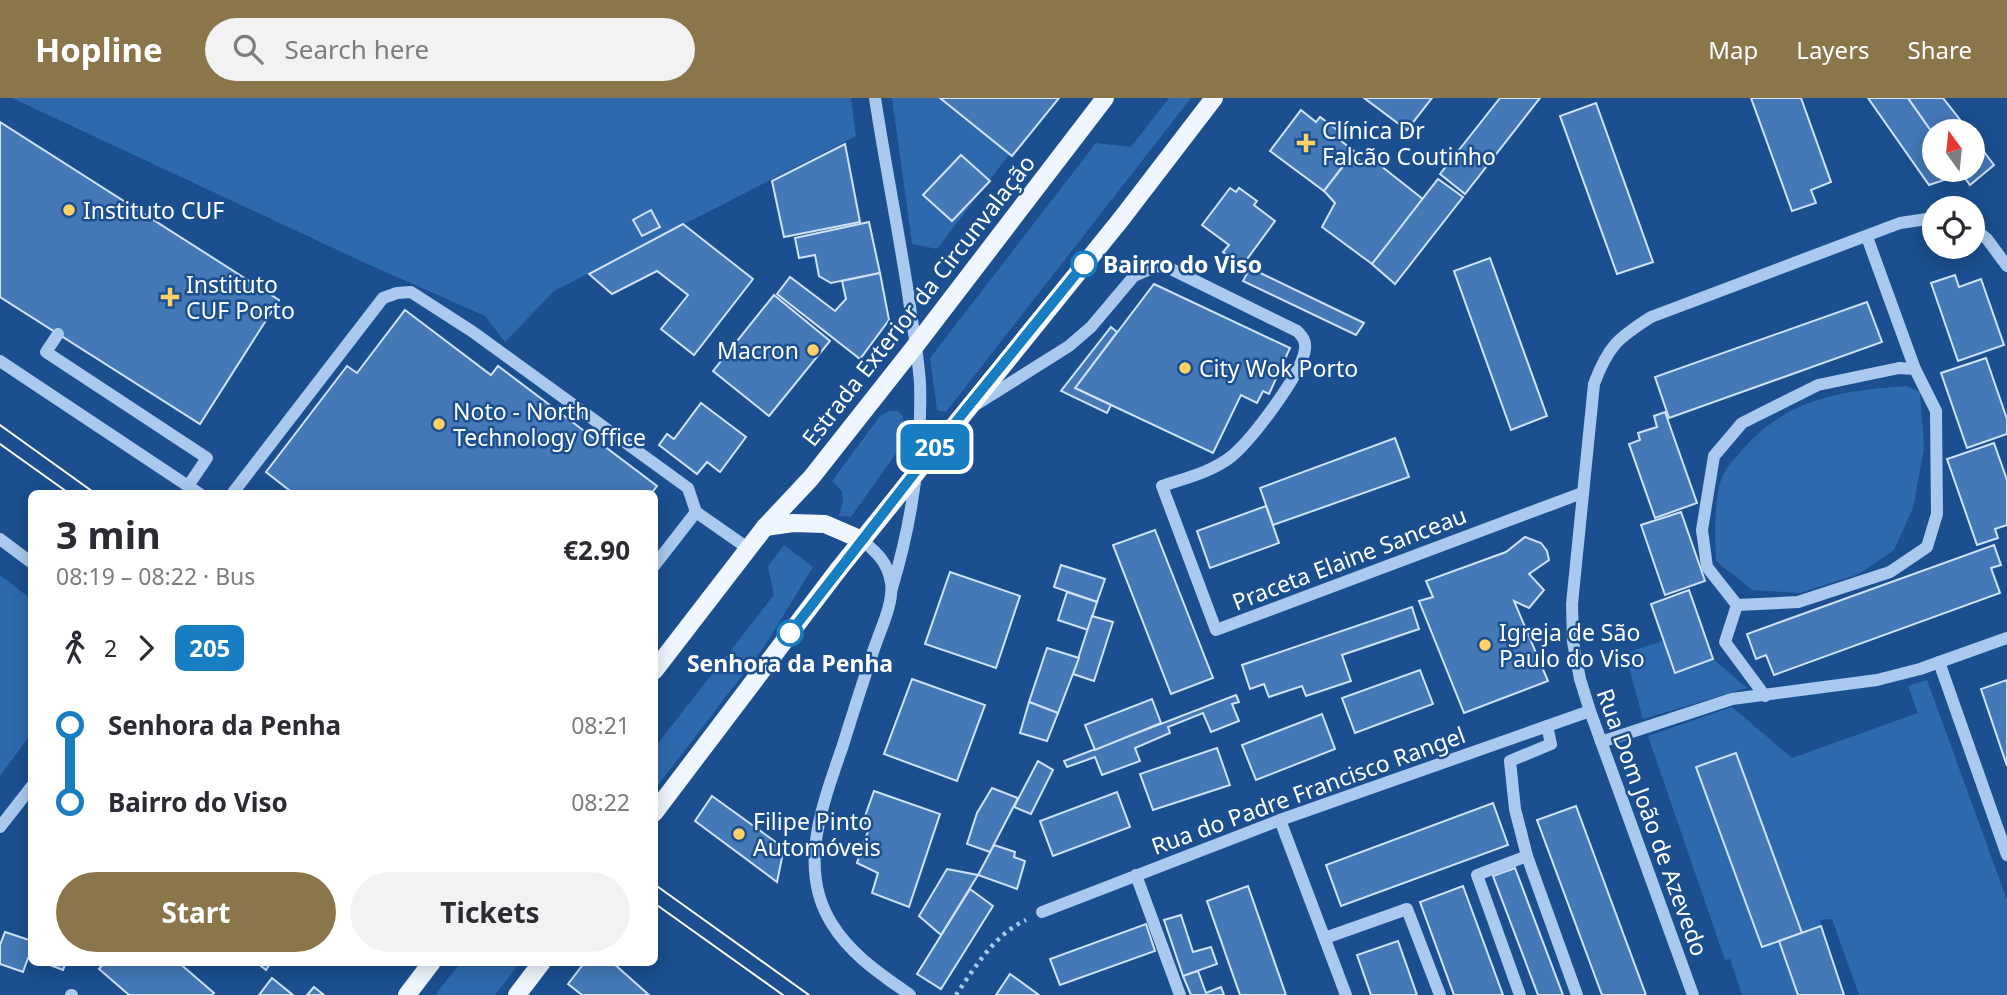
<!DOCTYPE html>
<html lang="en">
<head>
<meta charset="utf-8">
<style>
	:root { --surface:#fff; --page:#f2f2f3; --text:#2b2b33; --muted:#7c7c81; --accent:#8a764a }
	body { margin:0; font-family:"Noto Sans",sans-serif; background:var(--page); color:var(--text); height:100vh; display:flex; flex-direction:column; font-size:26px; white-space:nowrap }
	* { box-sizing:border-box; margin:0 }
	p { font-size:23px; color:var(--muted) }
	.icon { flex:none; width:38px; height:38px; fill:none; stroke:currentColor; stroke-width:2; stroke-linecap:round; stroke-linejoin:round }
	.map { position:relative; flex:1; overflow:hidden }
	.side { position:absolute; left:28px; top:392px; width:630px; height:476px; display:flex; flex-direction:column; background:var(--surface); border-radius:10px; box-shadow:0 4px 18px #0003 }
	.side>* { flex:none }
	.badge { padding:0 14px; border-radius:10px; font-size:24px; line-height:46px }
	.needle { width:46px; rotate:345deg }
	.fabs { position:absolute; left:1922px; top:21px; display:grid; gap:14px }
	.fabs a { display:grid; place-items:center; width:63px; height:63px; border-radius:50%; background:var(--surface); box-shadow:0 4px 18px #0003; font-size:35px }
	.map>.badge { position:absolute; translate:-50% -50%; box-shadow:0 0 0 4px #fff }
	.legs { display:flex; align-items:center; gap:10px; height:77px; padding:0 28px; font-size:23px }
	.legs p { margin-inline-start:auto }
	.headline { display:flex; align-items:center; justify-content:space-between; height:119px; padding:0 28px }
	h1 { font-size:38px; font-weight:700; line-height:52px }
	.cta { display:flex; gap:14px; margin-top:auto; padding:14px 28px }
	.cta a { flex:1; height:80px; border-radius:42px; background:var(--accent); color:#fff; font-size:28px; font-weight:700; line-height:80px; text-align:center }
	.cta a+a { background:var(--page); color:var(--text) }
	ul { padding:0 28px; list-style:none }
	li { display:flex; align-items:center; gap:24px; height:77px; font-size:26px }
	li i { display:grid; place-items:center; width:10px; height:100%; margin:0 9px; background:currentColor }
	li i::after { content:''; width:18px; height:18px; margin:-9px; border:5px solid; border-radius:50%; background:var(--surface) }
	li p { margin-inline-start:auto }
	li:first-child i { background:linear-gradient(#0000 50%,currentColor 0) }
	li:last-child i { background:linear-gradient(currentColor 50%,#0000 0) }
	header { display:flex; align-items:center; gap:42px; box-sizing:border-box; height:98px; padding:0 35px; background:var(--accent); color:#fff }
	header strong { font-size:33px }
	nav { display:flex; gap:38px; margin-inline-start:auto; font-size:24px }
	.search { width:490px; height:63px; background:var(--page); display:flex; align-items:center; gap:18px; box-sizing:border-box; padding:0 24px; border-radius:38px; color:var(--muted); font-size:26px }
	.map>svg:first-child { display:block }
</style>
</head>
<body>
<header>
<strong>Hopline</strong>
<div class="search"><svg class="icon" aria-label="search" viewBox="0 0 24 24"><circle cx="10" cy="10" r="6"/><path d="M15 15l6 6"/></svg>Search here</div>
<nav><a>Map</a><a>Layers</a><a>Share</a></nav>
</header>
<div class="map">
<svg width="2007" height="897" viewBox="0 0 2007 897">
	<rect width="100%" height="100%" fill="#1b4f8f"/>
	<g fill="#2e69ad">
		<path d="M 12,0 L 851,0 L 856,38 L 554,193 L 505,244 L 485,218 L 363,164 Z"/>
		<path d="M 892,0 L 1052,0 L 937,151 L 912,146 Z"/>
		<path d="M 1169,0 L 1191,0 L 946,314 L 937,312 L 930,260 L 1096,45 L 1131,49 Z"/>
		<path d="M 1906,288 L 1920,294 L 1924,350 L 1913,410 L 1894,452 L 1859,476 L 1800,495 L 1752,492 L 1716,463 C 1715,441 1713,392 1725,373 C 1729,366 1737,359 1742,352 C 1787,300 1841,293 1906,288 Z"/>
		<path d="M 890,313 L 898,313 L 903,318 L 902,347 L 851,419 L 839,418 L 843,404 L 842,393 L 832,383 L 880,318 Z"/>
		<path d="M 784,447 L 813,469 L 764,549 L 655,691 L 655,649 L 774,497 L 768,468 Z"/>
		<path d="M 0,477 L 31,501 L 31,636 L 0,678 Z"/>
		<path d="M 1663,543 L 1675,574 L 1713,561 L 1747,590 L 1643,621 L 1625,555 Z"/>
		<path d="M 1927,582 L 2007,802 L 2007,897 L 1859,897 L 1832,821 L 1820,822 L 1821,828 L 1802,835 L 1736,655 L 1697,669 L 1762,849 L 1779,843 L 1798,897 L 1742,897 L 1730,861 L 1725,862 L 1648,638 L 1732,609 L 1792,660 L 1918,615 L 1908,588 Z"/>
		<path d="M 461,864 L 520,864 L 520,865 L 495,897 L 435,897 Z"/>
	</g>
	<g fill="#4478b7" stroke="#cfe3fa" stroke-width="2">
		<path d="M 940,0 L 1059,0 L 1012,58 Z"/>
		<path d="M 1364,0 L 1432,0 L 1407,32 Z"/>
		<path d="M 1500,0 L 1540,0 L 1465,96 L 1440,76 Z"/>
		<path d="M 1751,0 L 1801,0 L 1831,84 L 1811,92 L 1816,105 L 1792,113 Z"/>
		<path d="M 1868,0 L 1908,0 L 1934,37 L 1934,72 L 1959,72 L 1962,76 L 1929,87 Z"/>
		<path d="M 1908,0 L 1943,0 L 1961,23 L 1947,33 L 1934,33 L 1934,37 Z"/>
		<path d="M 1596,5 L 1653,164 L 1617,176 L 1560,18 Z"/>
		<path d="M 1301,12 L 1316,24 L 1320,19 L 1340,34 L 1336,39 L 1354,53 L 1324,93 L 1270,53 Z"/>
		<path d="M 1961,23 L 1969,33 L 1947,33 Z"/>
		<path d="M 0,24 L 279,202 L 200,326 L 0,199 Z"/>
		<path d="M 1972,38 L 1994,67 L 1970,87 L 1959,72 L 1972,72 Z"/>
		<path d="M 845,46 L 860,124 L 784,139 L 772,83 Z"/>
		<path d="M 961,57 L 990,83 L 952,123 L 923,97 Z"/>
		<path d="M 1352,57 L 1364,66 L 1371,60 L 1424,102 L 1372,166 L 1322,129 L 1335,105 L 1324,93 Z"/>
		<path d="M 1438,81 L 1463,99 L 1395,186 L 1372,166 Z"/>
		<path d="M 1230,90 L 1236,94 L 1239,90 L 1257,103 L 1254,107 L 1275,123 L 1242,168 L 1223,154 L 1229,147 L 1202,127 Z"/>
		<path d="M 651,112 L 660,129 L 642,138 L 633,122 Z"/>
		<path d="M 869,124 L 880,175 L 831,185 L 819,178 L 815,157 L 799,160 L 795,140 Z"/>
		<path d="M 683,126 L 753,181 L 694,257 L 661,231 L 688,197 L 657,173 L 612,196 L 589,176 Z"/>
		<path d="M 1490,160 L 1547,318 L 1511,332 L 1454,173 Z"/>
		<path d="M 1250,170 L 1364,225 L 1356,237 L 1243,183 Z"/>
		<path d="M 880,175 L 889,222 L 860,261 L 777,196 L 790,179 L 835,213 L 846,201 L 842,183 Z"/>
		<path d="M 1955,177 L 1959,189 L 1981,181 L 2004,247 L 1958,263 L 1931,185 Z"/>
		<path d="M 1154,186 L 1290,250 L 1269,296 L 1263,293 L 1257,305 L 1241,297 L 1213,355 L 1075,290 Z"/>
		<path d="M 774,197 L 830,243 L 769,318 L 713,273 Z"/>
		<path d="M 1867,204 L 1882,244 L 1669,320 L 1655,279 Z"/>
		<path d="M 405,212 L 491,277 L 498,268 L 657,388 L 651,396 L 294,396 L 266,374 L 347,268 L 357,275 Z"/>
		<path d="M 1111,229 L 1117,234 L 1075,290 L 1111,307 L 1107,315 L 1061,293 Z"/>
		<path d="M 1986,260 L 2007,321 L 2007,336 L 1967,350 L 1941,275 Z"/>
		<path d="M 701,305 L 746,339 L 720,374 L 707,364 L 697,376 L 659,347 L 667,336 L 674,341 Z"/>
		<path d="M 1665,314 L 1697,405 L 1655,420 L 1629,346 L 1640,342 L 1638,335 L 1657,329 L 1654,318 Z"/>
		<path d="M 1395,340 L 1409,379 L 1273,427 L 1260,390 Z"/>
		<path d="M 1994,345 L 2007,382 L 2007,427 L 1995,431 L 1998,440 L 1977,447 L 1947,361 Z"/>
		<path d="M 1266,408 L 1279,445 L 1210,470 L 1197,433 Z"/>
		<path d="M 1681,414 L 1705,483 L 1665,497 L 1641,427 Z"/>
		<path d="M 1155,432 L 1213,580 L 1171,596 L 1113,447 Z"/>
		<path d="M 1525,439 L 1541,445 L 1547,453 L 1549,462 L 1529,476 L 1544,492 L 1529,510 L 1514,503 L 1548,583 L 1464,615 L 1419,503 L 1433,499 L 1426,483 L 1506,454 Z"/>
		<path d="M 1994,447 L 2001,467 L 1991,470 L 2000,495 L 1774,577 L 1766,557 L 1756,561 L 1747,536 Z"/>
		<path d="M 1061,467 L 1105,481 L 1097,504 L 1054,489 Z"/>
		<path d="M 950,474 L 1020,498 L 996,570 L 925,546 Z"/>
		<path d="M 1689,492 L 1713,561 L 1675,575 L 1651,506 Z"/>
		<path d="M 1067,494 L 1097,504 L 1088,532 L 1058,522 Z"/>
		<path d="M 1412,509 L 1419,531 L 1342,557 L 1351,583 L 1306,598 L 1302,588 L 1269,599 L 1264,586 L 1250,591 L 1242,567 Z"/>
		<path d="M 1092,518 L 1113,524 L 1094,583 L 1073,576 Z"/>
		<path d="M 1047,550 L 1079,560 L 1058,615 L 1029,604 Z"/>
		<path d="M 1420,572 L 1433,606 L 1355,635 L 1342,600 Z"/>
		<path d="M 912,581 L 985,607 L 957,683 L 884,656 Z"/>
		<path d="M 2007,582 L 2007,668 L 1981,591 Z"/>
		<path d="M 1236,597 L 1239,604 L 1232,606 L 1239,623 L 1211,634 L 1203,615 L 1168,629 L 1170,635 L 1135,650 L 1140,663 L 1102,677 L 1095,659 L 1067,669 L 1064,663 Z"/>
		<path d="M 1152,601 L 1161,625 L 1095,652 L 1085,627 Z"/>
		<path d="M 1029,604 L 1058,615 L 1047,643 L 1020,635 Z"/>
		<path d="M 1322,616 L 1335,651 L 1256,682 L 1242,647 Z"/>
		<path d="M 1217,650 L 1230,687 L 1153,712 L 1140,676 Z"/>
		<path d="M 1736,655 L 1802,835 L 1762,849 L 1696,669 Z"/>
		<path d="M 1038,663 L 1053,672 L 1031,716 L 1014,709 Z"/>
		<path d="M 992,690 L 1018,700 L 990,754 L 967,746 L 977,715 Z"/>
		<path d="M 874,693 L 940,716 L 909,809 L 872,795 L 878,775 L 857,765 L 870,727 L 863,724 Z"/>
		<path d="M 1117,694 L 1130,729 L 1053,758 L 1040,723 Z"/>
		<path d="M 712,698 L 784,750 L 777,784 L 695,723 Z"/>
		<path d="M 1493,705 L 1508,747 L 1341,808 L 1326,767 Z"/>
		<path d="M 1576,708 L 1646,897 L 1602,897 L 1537,722 Z"/>
		<path d="M 994,747 L 1015,754 L 1014,759 L 1025,763 L 1017,791 L 978,777 Z"/>
		<path d="M 1515,770 L 1563,897 L 1538,897 L 1493,778 Z"/>
		<path d="M 947,771 L 978,777 L 941,837 L 919,818 Z"/>
		<path d="M 1248,788 L 1286,897 L 1240,897 L 1207,803 Z"/>
		<path d="M 1463,788 L 1503,897 L 1454,897 L 1420,804 Z"/>
		<path d="M 970,791 L 993,808 L 941,891 L 917,876 Z"/>
		<path d="M 1181,817 L 1193,854 L 1211,849 L 1217,866 L 1183,878 L 1164,822 Z"/>
		<path d="M 1146,826 L 1155,853 L 1060,887 L 1050,861 Z"/>
		<path d="M 1821,828 L 1844,897 L 1798,897 L 1779,843 Z"/>
		<path d="M 5,834 L 29,842 L 32,834 L 32,861 L 28,860 L 23,874 L 0,866 L 0,847 Z"/>
		<path d="M 1398,843 L 1417,897 L 1371,897 L 1357,857 Z"/>
		<path d="M 42,864 L 66,864 L 63,872 Z"/>
		<path d="M 105,864 L 178,864 L 214,895 L 212,897 L 129,897 L 99,871 Z"/>
		<path d="M 256,864 L 271,864 L 266,872 Z"/>
		<path d="M 585,864 L 612,864 L 649,897 L 582,897 L 568,886 Z"/>
		<path d="M 1198,873 L 1206,895 L 1221,889 L 1224,897 L 1191,897 L 1183,878 Z"/>
		<path d="M 1010,876 L 1039,897 L 996,897 Z"/>
		<path d="M 272,880 L 293,897 L 259,897 Z"/>
		<path d="M 314,889 L 324,897 L 307,897 Z"/>
	</g>
	<g fill="none" stroke-linecap="round" stroke-linejoin="round">
		<path stroke="#a9c9ee" stroke-width="4.5" stroke-dasharray="3.5 5" stroke-linecap="butt" d="M 956,897 C 975,869 995,836 1026,822"/>
		<g stroke="#a9c9ee" stroke-width="12">
			<path d="M 875,0 C 885,65 898,130 908,195 C 912,225 918,255 920,285 C 922,354 912,424 892,490"/>
			<path d="M 1972,129 L 1987,141 L 2007,168"/>
			<path d="M 1867,139 L 1915,271"/>
			<path d="M 58,236 L 46,254 L 207,360 L 188,388"/>
			<path d="M 0,263 L 200,396"/>
			<path d="M 1899,270 L 1915,271 L 1936,313 L 1937,416 L 1927,449 L 1890,474 L 1798,504 L 1737,507 L 1707,469 L 1702,432 L 1714,358 L 1742,325 L 1818,287 Z"/>
			<path d="M 977,306 L 1069,248 L 1091,229 L 1134,178 L 1157,168 L 1171,171 L 1297,233 C 1303,239 1306,243 1305,251 C 1302,276 1252,341 1232,358 C 1212,374 1186,380 1162,388 L 1216,532 L 1582,395"/>
			<path d="M 232,396 L 383,200 L 397,195 L 411,194 L 473,234 L 688,390 L 696,414 L 749,451"/>
			<path d="M 0,441 L 32,465"/>
			<path d="M 862,442 C 877,455 888,464 891,485 C 894,505 880,532 874,551 C 863,583 853,615 843,647 C 824,703 796,770 832,826 C 851,857 881,876 910,897"/>
			<path d="M 654,468 L 696,414"/>
			<path d="M 1737,507 L 1725,544 L 1765,598"/>
			<path d="M 1939,564 L 2007,757"/>
			<path d="M 1547,628 L 1551,646 L 1510,663 L 1515,711 L 1527,758 L 1577,897"/>
			<path d="M 1601,644 L 1732,601 L 1877,582 L 1920,571 L 2007,540"/>
			<path d="M 1280,722 L 1346,897"/>
			<path d="M 0,729 L 32,688"/>
			<path d="M 1136,777 L 1180,897"/>
			<path d="M 1042,814 L 1280,722 L 1590,613"/>
			<path d="M 1325,840 L 1407,811 L 1440,897"/>
			<path d="M 71,897 L 72,897"/>
			<path d="M 1520,897 L 1477,777 L 1527,758"/>
			<path d="M 1693,897 L 1590,613 L 1580,581 L 1573,544 L 1572,506 L 1594,286 C 1608,248 1618,240 1651,219 L 1900,125 L 1934,120"/>
		</g>
		<g stroke="#f0f6ff" stroke-width="18">
			<path d="M 765,429 L 793,425 L 825,426 L 862,442"/>
			<path d="M 654,573 L 765,429 L 811,380 L 916,247 L 1105,0"/>
			<path d="M 654,715 L 838,472 L 1122,120 L 1214,0"/>
			<path d="M 407,897 L 432,864"/>
			<path d="M 517,897 L 542,864"/>
		</g>
		<g stroke="#fff" stroke-width="2">
			<path d="M 0,327 L 96,396"/>
			<path d="M 0,346 L 70,396"/>
			<path d="M 654,786 L 809,897"/>
			<path d="M 654,805 L 783,897"/>
		</g>
	</g>
	<g fill="none" stroke-linecap="round" stroke-linejoin="round">
		<g stroke="#fff" stroke-width="16">
			<path id="line-1" d="M 790,535 L 916,373 L 1084,166"/>
		</g>
		<use href="#line-1" stroke="#187ec2" stroke-width="10"/>
	</g>
	<g fill="#ffd166" stroke="#1b4f8f" stroke-width="2.5">
		<path d="M1302.5 34.5h7v7h7v7h-7v7h-7v-7h-7v-7h7z"/>
		<circle cx="69" cy="112" r="7"/>
		<path d="M166.5 188.5h7v7h7v7h-7v7h-7v-7h-7v-7h7z"/>
		<circle cx="813" cy="252" r="7"/>
		<circle cx="1185" cy="270" r="7"/>
		<circle cx="439" cy="326" r="7"/>
		<circle cx="1485" cy="547" r="7"/>
		<circle cx="739" cy="736" r="7"/>
	</g>
	<g fill="#fff" stroke="#187ec2" stroke-width="3.5">
		<circle cx="1084" cy="166" r="12"/>
		<circle cx="790" cy="535" r="12"/>
	</g>
	<g text-anchor="middle" dominant-baseline="central" stroke-width="5" stroke-linejoin="round" paint-order="stroke">
		<g font-size="23" fill="#fff" stroke="#1b4f8f" text-anchor="start">
			<text x="1322" y="32">Clínica Dr<tspan x="1322" dy="26">Falcão Coutinho</tspan></text>
			<text x="83" y="112">Instituto CUF</text>
			<text x="186" y="186">Instituto<tspan x="186" dy="26">CUF Porto</tspan></text>
			<text x="799" y="252" text-anchor="end">Macron</text>
			<text x="1199" y="270">City Wok Porto</text>
			<text x="453" y="313">Noto - North<tspan x="453" dy="26">Technology Office</tspan></text>
			<text x="1499" y="534">Igreja de São<tspan x="1499" dy="26">Paulo do Viso</tspan></text>
			<text x="753" y="723">Filipe Pinto<tspan x="753" dy="26">Automóveis</tspan></text>
		</g>
		<g font-size="23" font-weight="bold" fill="#fff" stroke="#1b4f8f" text-anchor="start">
			<text x="1103" y="166">Bairro do Viso</text>
			<text x="790" y="565" text-anchor="middle">Senhora da Penha</text>
		</g>
		<g font-size="23" fill="#fff" stroke="#1b4f8f">
			<text transform="translate(918 202) rotate(-52)">Estrada Exterior da Circunvalação</text>
			<text transform="translate(1349 460) rotate(-21)">Praceta Elaine Sanceau</text>
			<text transform="translate(1308 692) rotate(-20)">Rua do Padre Francisco Rangel</text>
			<text transform="translate(1653 724) rotate(70)">Rua Dom João de Azevedo</text>
		</g>
	</g>
</svg>
<div class="fabs">
<a><svg class="needle" viewBox="-14 -14 28 28"><path d="M0-13l5 13h-10z" fill="#e53935"/><path d="M0 13l5-13h-10z" fill="#7c7c81"/></svg></a>
<a><svg class="icon" aria-label="locate" viewBox="0 0 24 24"><circle cx="12" cy="12" r="6"/><path d="M12 2v4M12 18v4M2 12h4M18 12h4"/></svg></a>
</div>
<b class="badge" style="left:935px;top:349px;background:#187ec2;color:#fff">205</b>
<section class="side">
<div class="headline"><div><h1>3 min</h1><p>08:19 – 08:22 · Bus</p></div><b>€2.90</b></div>
<div class="legs"><svg class="icon" aria-label="walk" viewBox="0 0 24 24"><circle cx="13" cy="4" r="2"/><path d="M13 8l-2 6 4 7M11 14l-3 7M7 12l3-4h3l4 4"/></svg>2<svg class="icon" aria-label="forward" viewBox="0 0 24 24"><path d="M9 5l7 7-7 7"/></svg><b class="badge" style="background:#187ec2;color:#fff">205</b></div>
<ul>
<li><i style="color:#187ec2"></i><b>Senhora da Penha</b><p>08:21</p></li>
<li><i style="color:#187ec2"></i><b>Bairro do Viso</b><p>08:22</p></li>
</ul>
<div class="cta"><a>Start</a><a>Tickets</a></div>
</section>
</div>
</body>
</html>
